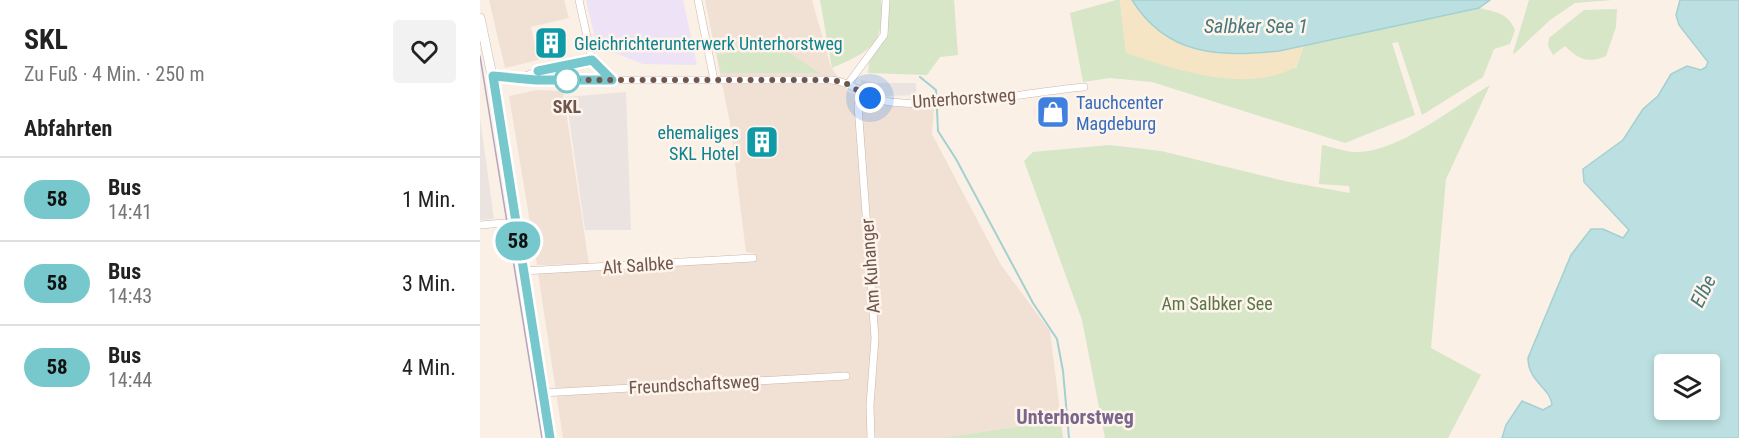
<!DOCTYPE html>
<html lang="de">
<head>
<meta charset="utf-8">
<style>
	:root { --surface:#fff; --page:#f2f2f2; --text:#222; --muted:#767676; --line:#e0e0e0 }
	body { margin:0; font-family:"Roboto Condensed",sans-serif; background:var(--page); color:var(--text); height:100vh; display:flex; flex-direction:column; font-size:22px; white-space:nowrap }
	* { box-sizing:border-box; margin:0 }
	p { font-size:20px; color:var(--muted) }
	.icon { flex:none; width:33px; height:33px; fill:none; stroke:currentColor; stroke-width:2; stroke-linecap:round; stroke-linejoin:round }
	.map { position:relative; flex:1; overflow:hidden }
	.sheet { display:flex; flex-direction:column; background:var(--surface); width:480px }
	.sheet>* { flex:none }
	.badge { padding:0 12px; border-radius:20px; font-size:21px; line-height:39px }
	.tools { position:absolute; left:1174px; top:354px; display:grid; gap:12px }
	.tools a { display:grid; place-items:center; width:66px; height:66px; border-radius:6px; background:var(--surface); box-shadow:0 3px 9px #0003; font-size:30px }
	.you { position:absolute; width:30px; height:30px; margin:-15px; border:4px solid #fff; border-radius:50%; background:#1a73e8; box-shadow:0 0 0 9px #1a73e833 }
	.map>.badge { position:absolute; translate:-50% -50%; box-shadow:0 0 0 3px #fff }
	h2 { padding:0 24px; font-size:22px; line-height:54px }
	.round { display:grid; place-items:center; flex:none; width:63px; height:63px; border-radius:6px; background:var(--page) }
	.overview { display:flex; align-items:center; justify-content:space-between; height:102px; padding:0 24px }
	h1 { font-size:28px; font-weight:700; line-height:45px }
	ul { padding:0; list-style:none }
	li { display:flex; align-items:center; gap:18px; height:84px; padding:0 24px; border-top:2px solid var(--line) }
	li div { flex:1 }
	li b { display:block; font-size:22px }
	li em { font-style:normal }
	li .badge { min-width:66px; font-weight:700; text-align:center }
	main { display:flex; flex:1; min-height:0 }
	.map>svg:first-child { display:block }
</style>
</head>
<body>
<main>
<section class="sheet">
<div class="overview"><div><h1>SKL</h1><p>Zu Fuß · 4 Min. · 250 m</p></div><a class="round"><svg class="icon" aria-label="heart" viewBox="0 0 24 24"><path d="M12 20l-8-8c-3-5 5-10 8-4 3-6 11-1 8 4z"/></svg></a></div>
<h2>Abfahrten</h2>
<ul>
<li><span class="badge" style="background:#77c8cc;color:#111">58</span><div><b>Bus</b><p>14:41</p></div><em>1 Min.</em></li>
<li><span class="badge" style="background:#77c8cc;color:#111">58</span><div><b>Bus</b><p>14:43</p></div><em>3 Min.</em></li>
<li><span class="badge" style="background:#77c8cc;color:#111">58</span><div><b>Bus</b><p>14:44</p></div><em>4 Min.</em></li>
</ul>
</section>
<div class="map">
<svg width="1259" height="438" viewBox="0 0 1259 438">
	<rect width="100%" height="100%" fill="#faf0e6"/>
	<g fill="#f1e1d5">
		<path d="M 9,0 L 84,0 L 89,18 L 51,27 L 58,60 L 25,68 Z"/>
		<path d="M 225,0 L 332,0 L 351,67 L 369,93 L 454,109 L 452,134 L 521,265 L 570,331 L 581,420 L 462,438 L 83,438 L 58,273 L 276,254 L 266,252 L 250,123 Z"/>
		<path d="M 57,90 L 83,91 L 109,264 L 57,265 L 29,96 Z"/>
	</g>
	<g fill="#eae3df">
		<path d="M 381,80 L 397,83 L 436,83 L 436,95 L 406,96 L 380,87 Z"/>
		<path d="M 146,92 L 151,230 L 105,230 L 86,97 Z"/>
		<path d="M 0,118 L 14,219 L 0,220 Z"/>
	</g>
	<path fill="#ede2f6" d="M 106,0 L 203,0 L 217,65 L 163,64 L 117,46 Z"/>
	<g fill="#d6e6c6">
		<path d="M 340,0 L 401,0 C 406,44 389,52 352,68 Z"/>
		<path d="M 409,0 L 474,0 L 478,55 L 460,57 L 447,75 L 388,73 L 389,62 L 408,35 Z"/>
		<path d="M 636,0 L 640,0 L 646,53 L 816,68 L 824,45 L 999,8 C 1016,12 1028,13 1035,30 L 1030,44 L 1014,49 L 1003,77 L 942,115 L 918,42 L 912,43 L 935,115 L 865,143 L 672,82 L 630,78 L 603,82 L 590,13 Z"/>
		<path d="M 1049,0 L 1132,0 L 1095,3 L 1070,20 L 1034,54 L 1033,53 Z"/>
		<path d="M 1137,9 L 1136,27 L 1126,56 C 1108,64 1098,59 1085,46 L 1073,55 L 1068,46 L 1069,38 L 1104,10 Z"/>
		<path d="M 297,45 L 340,73 L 241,73 L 237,55 Z"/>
		<path d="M 1010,85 L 966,179 L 951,348 L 1001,375 L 968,438 L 625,438 L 602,320 L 544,161 L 553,152 L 629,145 L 681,151 L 809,182 L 870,193 L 869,186 L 839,184 L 842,145 C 853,147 868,153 879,152 C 920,151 975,106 1010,85 Z"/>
		<path d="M 581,420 L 583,438 L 462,438 Z"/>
	</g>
	<path fill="#f6e5c4" d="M 640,0 L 652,0 L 661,14 L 799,51 L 824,45 L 816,67 C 766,94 697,70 646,53 Z"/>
	<g fill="#bce0e1" stroke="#a4d0d2" stroke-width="1.5" fill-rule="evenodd">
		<path d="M 652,0 L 1010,0 L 999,8 L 799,51 C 739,57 687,56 652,0 Z"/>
		<path d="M 1200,0 L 1259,0 L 1259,438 L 1022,438 L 1026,425 L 1042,401 L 1063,410 L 1072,405 C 1071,388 1048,382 1048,358 L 1091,255 L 1111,229 L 1123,229 L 1143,238 L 1149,230 L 1104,182 L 1103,169 L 1143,140 L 1163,109 L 1178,96 L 1191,74 L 1207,66 L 1221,70 L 1226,67 L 1228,62 L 1199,25 L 1196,15 ZM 1185,364 L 1230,364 L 1230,410 L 1185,410 Z"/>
	</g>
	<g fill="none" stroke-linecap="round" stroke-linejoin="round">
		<path stroke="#a4d0d2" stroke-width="2" d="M 440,77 L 456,90 L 458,131 L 476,159 L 553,303 L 577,339 L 583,371 L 589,438"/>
		<g stroke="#cab7ad" stroke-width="8">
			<g id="street">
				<path d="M 99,0 L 112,60"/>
				<path d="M 218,0 L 234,80"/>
				<path d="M 13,76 L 86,80 L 351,80 C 372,81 388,99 410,102 C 474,109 540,93 604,87"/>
				<path d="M 43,77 L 58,71 L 112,60 L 132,80"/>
				<path d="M 368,84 L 404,35 L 406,0"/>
				<path d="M 383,94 L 378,105 L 395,338 L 390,405 L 391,438"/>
				<path d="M 0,225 L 35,222"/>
				<path d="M 43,271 L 273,258"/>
				<path d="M 62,393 L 366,376"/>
			</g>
		</g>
		<g stroke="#cfb8ae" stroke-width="10">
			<path id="secondary" d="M 0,18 L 20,114 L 70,438"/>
		</g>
		<use href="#street" stroke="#fff" stroke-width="7"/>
		<use href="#secondary" stroke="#fff" stroke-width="9"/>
		<path stroke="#b2a5c2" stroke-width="1.5" d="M 0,56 L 62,438"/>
	</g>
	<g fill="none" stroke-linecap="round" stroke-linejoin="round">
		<g stroke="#fff" stroke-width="14">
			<path id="line" d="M 58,71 L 112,60 L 132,80 L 56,80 L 13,76 L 70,438"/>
		</g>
		<use href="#line" stroke="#77c8cc" stroke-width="9"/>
		<path stroke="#70564d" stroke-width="6" stroke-dasharray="0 10.8" d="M 87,80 L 351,80 L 364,82 L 390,98"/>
	</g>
	<defs>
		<g id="building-square" transform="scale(1.725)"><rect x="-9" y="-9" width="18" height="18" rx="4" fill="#0f9aa8" stroke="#fdf4ec"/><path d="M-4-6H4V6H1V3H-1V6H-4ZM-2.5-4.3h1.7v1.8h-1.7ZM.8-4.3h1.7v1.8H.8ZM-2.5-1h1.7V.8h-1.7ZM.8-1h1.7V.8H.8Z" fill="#fff"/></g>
		<g id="shop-square" transform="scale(1.725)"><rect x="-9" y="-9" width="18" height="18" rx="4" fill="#3f7fe0" stroke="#fdf4ec"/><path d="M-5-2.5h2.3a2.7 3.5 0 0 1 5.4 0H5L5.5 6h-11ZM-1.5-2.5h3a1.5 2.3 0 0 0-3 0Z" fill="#fff"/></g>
	</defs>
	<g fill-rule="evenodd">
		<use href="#building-square" x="71" y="43"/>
		<use href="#shop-square" x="573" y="112"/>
		<use href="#building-square" x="282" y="142"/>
	</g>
	<circle fill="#fff" stroke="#77c8cc" stroke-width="3" cx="87" cy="80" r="12"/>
	<g text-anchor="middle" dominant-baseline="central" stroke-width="5" stroke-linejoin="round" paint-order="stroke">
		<g font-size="18" fill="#0d838f" stroke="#fdf4ec" text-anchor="start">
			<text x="94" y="43">Gleichrichterunterwerk Unterhorstweg</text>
			<text x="259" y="132" text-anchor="end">ehemaliges<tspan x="259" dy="21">SKL Hotel</tspan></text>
		</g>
		<g font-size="18" fill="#70564d" stroke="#fdf4ec">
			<text transform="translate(484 98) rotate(-4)">Unterhorstweg</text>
			<text transform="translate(158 265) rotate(-4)">Alt Salbke</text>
			<text transform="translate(390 266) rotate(-94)">Am Kuhanger</text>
			<text transform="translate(214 384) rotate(-3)">Freundschaftsweg</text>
		</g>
		<g font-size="18" fill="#366cbe" stroke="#fdf4ec" text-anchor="start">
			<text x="596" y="102">Tauchcenter<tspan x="596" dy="21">Magdeburg</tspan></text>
		</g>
		<g font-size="18" font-weight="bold" fill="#70564d" stroke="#fdf4ec">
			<text x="87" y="106">SKL</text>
		</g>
		<g font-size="18" fill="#5a7547" stroke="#fdf4ec">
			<text x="737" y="303">Am Salbker See</text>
		</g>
		<g font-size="20" font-style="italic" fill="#47787b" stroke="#fdf4ec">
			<text x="776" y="26">Salbker See 1</text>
			<text transform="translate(1223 291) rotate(-64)">Elbe</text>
		</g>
		<g font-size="20" font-weight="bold" fill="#7a668c" stroke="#fdf4ec">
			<text x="595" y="417">Unterhorstweg</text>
		</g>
	</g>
</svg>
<div class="tools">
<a><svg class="icon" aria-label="layers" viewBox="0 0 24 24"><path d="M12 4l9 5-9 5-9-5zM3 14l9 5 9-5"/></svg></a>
</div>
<div class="you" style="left:390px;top:98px"></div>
<b class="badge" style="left:38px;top:241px;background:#77c8cc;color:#111">58</b>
</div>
</main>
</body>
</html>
